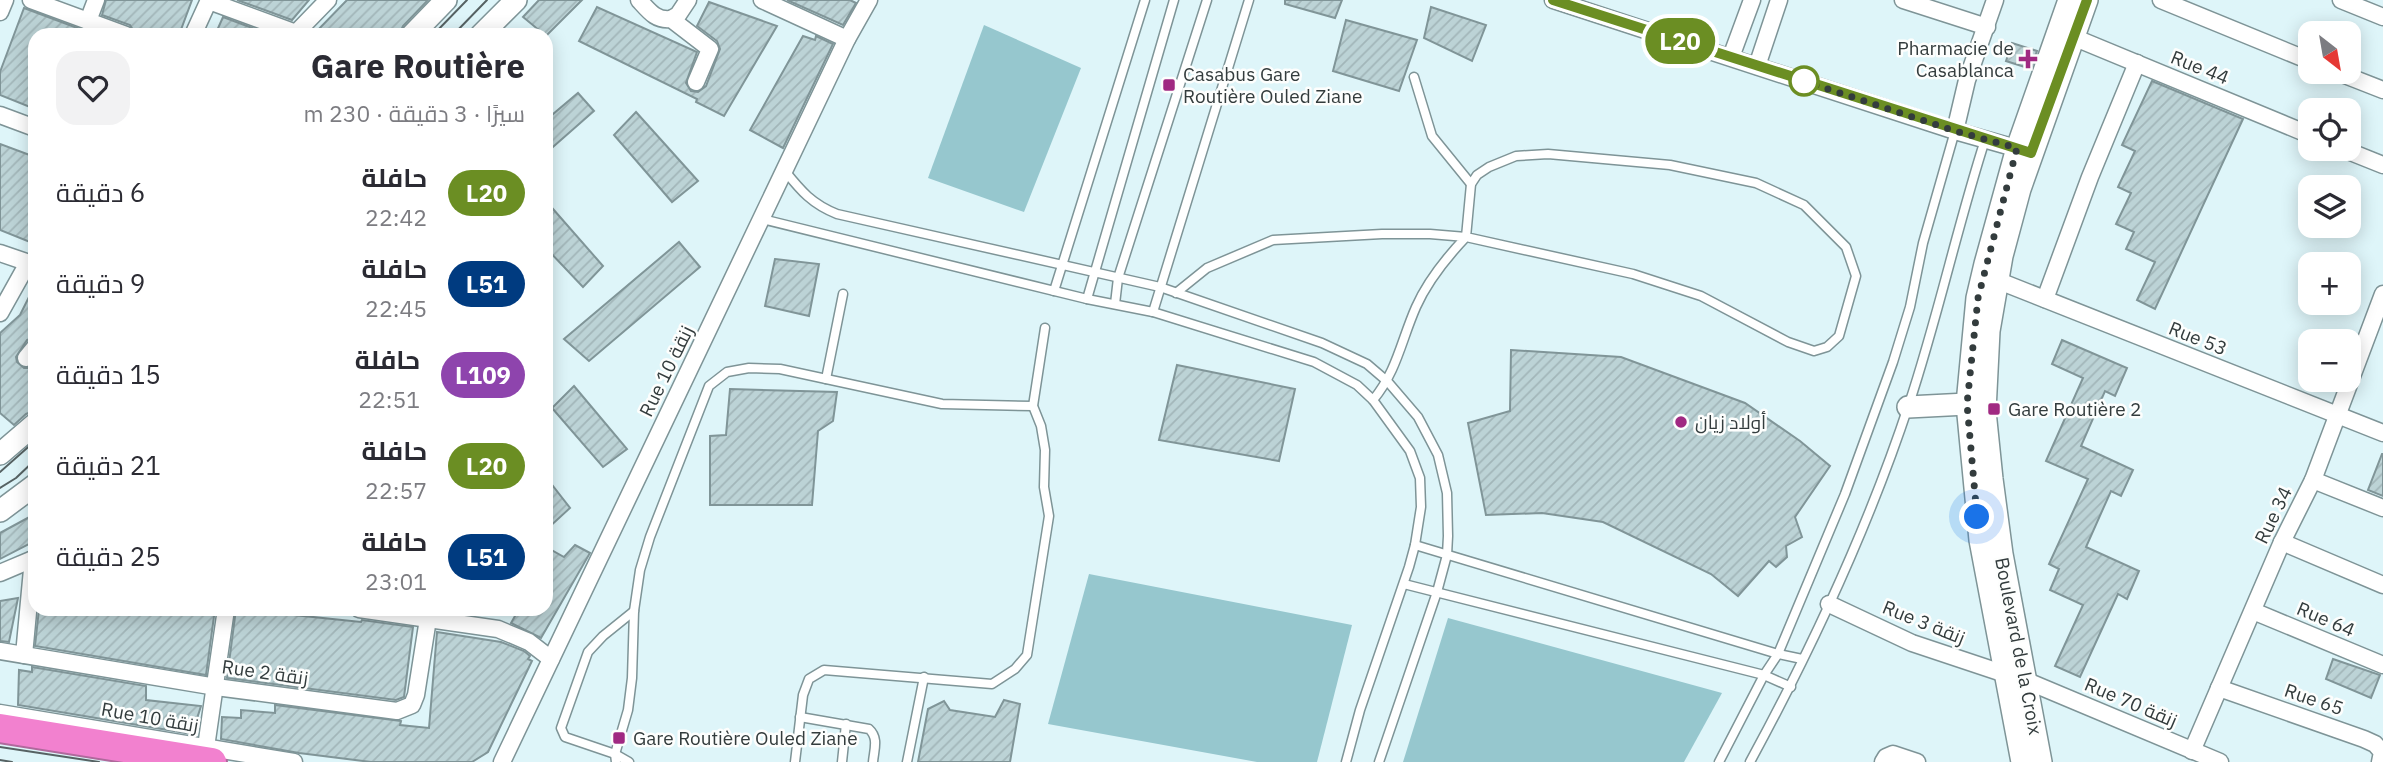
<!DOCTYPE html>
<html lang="ar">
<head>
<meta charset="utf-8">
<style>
	:root { --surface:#fff; --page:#f2f2f3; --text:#2b2b33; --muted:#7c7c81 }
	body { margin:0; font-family:"IBM Plex Sans",Cairo,sans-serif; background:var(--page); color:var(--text); direction:rtl; height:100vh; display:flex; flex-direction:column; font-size:26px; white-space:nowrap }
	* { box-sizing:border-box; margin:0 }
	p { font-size:23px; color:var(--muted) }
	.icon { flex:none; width:38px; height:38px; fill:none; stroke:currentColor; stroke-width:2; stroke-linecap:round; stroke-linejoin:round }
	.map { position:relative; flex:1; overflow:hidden; direction:ltr }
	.sheet { position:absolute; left:28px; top:28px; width:525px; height:588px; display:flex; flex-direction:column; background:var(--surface); border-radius:21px; box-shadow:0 4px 18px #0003; direction:rtl }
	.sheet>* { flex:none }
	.badge { padding:0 14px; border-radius:23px; font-size:24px; line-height:46px }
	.needle { width:46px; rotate:149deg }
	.buttons { position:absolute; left:2298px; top:21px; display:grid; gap:14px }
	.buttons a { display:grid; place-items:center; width:63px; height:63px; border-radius:14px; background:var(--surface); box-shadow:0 4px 18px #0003; font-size:35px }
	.you { position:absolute; width:35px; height:35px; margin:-18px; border:5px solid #fff; border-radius:50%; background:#1a73e8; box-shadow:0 0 0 10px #1a73e833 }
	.map>.badge { position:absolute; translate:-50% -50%; box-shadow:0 0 0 4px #fff }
	.round { display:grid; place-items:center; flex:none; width:74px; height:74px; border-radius:21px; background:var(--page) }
	.headline { display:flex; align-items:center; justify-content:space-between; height:119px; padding:0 28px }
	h1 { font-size:33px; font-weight:700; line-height:52px }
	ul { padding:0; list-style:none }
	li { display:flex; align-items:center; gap:21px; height:91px; padding:0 28px }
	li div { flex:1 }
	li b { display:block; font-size:26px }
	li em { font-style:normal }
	li .badge { min-width:77px; font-weight:700; text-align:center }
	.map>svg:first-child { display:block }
</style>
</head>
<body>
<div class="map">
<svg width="2383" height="762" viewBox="0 0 2383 762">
	<defs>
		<pattern id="building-hatch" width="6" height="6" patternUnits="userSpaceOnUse" patternTransform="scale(1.75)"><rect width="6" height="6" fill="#bcd3d6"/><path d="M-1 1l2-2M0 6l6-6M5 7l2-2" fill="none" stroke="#a2b6b9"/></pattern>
	</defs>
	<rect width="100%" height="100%" fill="#def5f9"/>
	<g fill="#96c7ce">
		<path d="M 984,25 L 1081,68 L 1024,212 L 928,178 Z"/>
		<path d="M 1089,574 L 1352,625 L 1317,762 L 1257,762 L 1048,724 Z"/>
		<path d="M 1448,618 L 1722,693 L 1684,762 L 1403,762 Z"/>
	</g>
	<g fill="url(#building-hatch)" stroke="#809598" stroke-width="2">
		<path d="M 106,0 L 192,0 L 179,35 L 136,35 L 130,25 L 102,15 Z"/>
		<path d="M 237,0 L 309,0 L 292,20 Z"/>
		<path d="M 347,0 L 428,0 L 403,26 L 399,35 L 313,35 Z"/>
		<path d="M 539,0 L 582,0 L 546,36 L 523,17 Z"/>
		<path d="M 787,0 L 850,0 L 856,3 L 843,25 Z"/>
		<path d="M 1285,0 L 1342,0 L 1335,18 L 1285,4 Z"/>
		<path d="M 709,2 L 777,26 L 724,116 L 696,102 L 697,99 L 579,41 L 597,7 L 697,52 L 686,83 L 691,91 L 698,92 L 706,86 L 720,49 L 717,41 L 697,26 Z"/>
		<path d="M 1431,7 L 1486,25 L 1472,61 L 1424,38 Z"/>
		<path d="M 24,8 L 96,35 L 35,35 L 35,109 L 0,95 L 0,72 Z"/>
		<path d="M 223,17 L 271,35 L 215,35 Z"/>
		<path d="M 1346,20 L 1417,40 L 1399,91 L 1333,71 Z"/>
		<path d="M 803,36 L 815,40 L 816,36 L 833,44 L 783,148 L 750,130 Z"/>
		<path d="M 2012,43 L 2037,51 L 2031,69 L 2006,61 Z"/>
		<path d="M 2152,81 L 2243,119 L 2155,309 L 2137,300 L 2155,262 L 2126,249 L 2134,232 L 2116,224 L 2131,193 L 2118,187 L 2135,151 L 2122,145 Z"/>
		<path d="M 578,93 L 594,111 L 546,153 L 546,120 Z"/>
		<path d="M 636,112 L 698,181 L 672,202 L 614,135 Z"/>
		<path d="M 0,144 L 35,157 L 35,244 L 0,230 Z"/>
		<path d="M 546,201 L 603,266 L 583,287 L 546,248 Z"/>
		<path d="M 679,242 L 700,267 L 589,361 L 564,339 Z"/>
		<path d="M 775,259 L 819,264 L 809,316 L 765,306 Z"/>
		<path d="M 35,285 L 35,337 L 27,340 L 16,357 L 17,362 L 24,368 L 30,368 L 35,364 L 35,411 L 26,414 L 14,425 L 0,413 L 0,333 L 20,315 Z"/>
		<path d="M 2062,340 L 2127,368 L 2115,396 L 2105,391 L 2081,446 L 2133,470 L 2121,496 L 2111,491 L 2086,547 L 2139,571 L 2127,599 L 2118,594 L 2080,677 L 2055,666 L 2083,605 L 2050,590 L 2059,569 L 2049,564 L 2088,479 L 2046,461 L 2083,378 L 2052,364 Z"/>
		<path d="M 1511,350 L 1621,357 L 1745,403 L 1800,441 L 1830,466 L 1795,517 L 1802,537 L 1786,546 L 1787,557 L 1776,567 L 1769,561 L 1738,596 L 1711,574 L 1603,522 L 1542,513 L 1486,515 L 1468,423 L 1510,411 Z"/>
		<path d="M 1177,365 L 1295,389 L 1279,461 L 1159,440 Z"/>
		<path d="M 574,386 L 627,449 L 603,467 L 552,408 Z"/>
		<path d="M 730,389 L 837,392 L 833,421 L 818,431 L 812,505 L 710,505 L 710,436 L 726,435 Z"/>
		<path d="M 2382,454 L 2383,454 L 2383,496 L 2368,490 Z"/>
		<path d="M 546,477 L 570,508 L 546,530 Z"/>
		<path d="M 35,514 L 35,541 L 0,559 L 0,533 Z"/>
		<path d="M 575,545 L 590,553 L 541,638 L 511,623 L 519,609 L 546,609 L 546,547 L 564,557 Z"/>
		<path d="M 18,598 L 9,642 L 0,641 L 0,601 Z"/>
		<path d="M 39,609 L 215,609 L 206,675 L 35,646 Z"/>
		<path d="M 236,609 L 361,622 L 362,620 L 413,627 L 404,697 L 396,700 L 227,678 Z"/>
		<path d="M 437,632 L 501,642 L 524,651 L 530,656 L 528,659 L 532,661 L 488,752 L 472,762 L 371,762 L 299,753 L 221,739 L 222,717 L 241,718 L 241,710 L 275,713 L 275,705 L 401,721 L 400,725 L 429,728 Z"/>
		<path d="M 2333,659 L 2380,675 L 2371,698 L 2326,679 Z"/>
		<path d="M 32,667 L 146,686 L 146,700 L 201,706 L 192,734 L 18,705 L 19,670 L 32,672 Z"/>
		<path d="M 1004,700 L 1020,704 L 1010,762 L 918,762 L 928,709 L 944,701 L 950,710 L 995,717 Z"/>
	</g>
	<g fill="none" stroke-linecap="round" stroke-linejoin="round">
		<g stroke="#7e9497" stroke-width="11">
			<g id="lane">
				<path d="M 1414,77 L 1432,136 L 1471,184"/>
				<path d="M 785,171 C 801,191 812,204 837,214 L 1160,287 L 1322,343 L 1367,364 L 1388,382 L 1418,417 L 1438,455 L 1447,493 L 1448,536 L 1447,555 L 1437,592 L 1379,762"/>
				<path d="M 762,219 L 1087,299 L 1153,312 L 1314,362 L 1357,385 L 1373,400 L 1410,451 L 1420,478 L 1421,507 L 1415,545 L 1409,567 L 1360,710 L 1346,762"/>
				<path d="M 1054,291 L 1145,0"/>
				<path d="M 1176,293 L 1207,268 L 1273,240 L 1382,234 L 1430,234 L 1466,237 L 1633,274 L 1701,296 L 1788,342 L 1814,351 L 1827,347 L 1839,336 L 1856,276 L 1846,247 L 1804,205 L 1756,183 L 1670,165 L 1548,154 L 1516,156 L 1489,167 L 1477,175 L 1471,184 L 1466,237 C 1446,258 1428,280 1416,307 C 1401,341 1397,371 1373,400"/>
				<path d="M 1087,299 L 1174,0"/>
				<path d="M 1115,304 L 1118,278 L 1207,0"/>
				<path d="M 1153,312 L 1249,0"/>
				<path d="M 826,379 L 843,294"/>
				<path d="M 1415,545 L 1778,654 L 1802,659"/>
				<path d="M 1404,584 L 1764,675 L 1791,687"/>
				<path d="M 800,717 L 869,729 C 879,738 874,750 873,762"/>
				<path d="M 616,762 L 615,754 L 628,710 L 632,678 L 634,611 L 640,570 L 650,537 L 709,386 L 727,372 L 749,368 L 780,369 L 942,404 L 1033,406"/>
				<path d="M 629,762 L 615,754 L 565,737 L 561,728 L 588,652 L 603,636 L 634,611"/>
				<path d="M 795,762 L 803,695 L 809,679 L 824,670 L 992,684 L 1015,669 L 1027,655 L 1049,516 L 1044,487 L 1045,450 L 1041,426 L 1033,406 L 1045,328"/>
				<path d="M 842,762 L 846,724"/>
				<path d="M 907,762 L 924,677"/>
				<path d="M 1719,762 L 1764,675 L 1778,654 L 1845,494 L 1893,362 L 1910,307 L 1923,243 L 1955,131"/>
				<path d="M 1750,762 C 1812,648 1868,528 1909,404 C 1938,317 1957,227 1985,140"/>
			</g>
		</g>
		<g stroke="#7e9497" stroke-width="19">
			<g id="street">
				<path d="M 31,0 L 126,35"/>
				<path d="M 639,0 C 649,11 656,21 671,19 L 710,49 L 696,82"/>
				<path d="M 762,0 L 847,39"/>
				<path d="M 1553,0 L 1955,131 L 2026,151"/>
				<path d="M 1903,0 L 1987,27"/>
				<path d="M 2161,0 L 2310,61"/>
				<path d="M 2341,0 L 2383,17"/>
				<path d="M 209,1 L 296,33"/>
				<path d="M 0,12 L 5,0"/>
				<path d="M 671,19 L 678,15 L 688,0"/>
				<path d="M 88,21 L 96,0"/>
				<path d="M 193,35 L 209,0"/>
				<path d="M 294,35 L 328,0"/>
				<path d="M 2073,37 L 2310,135"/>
				<path d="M 1731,57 L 1752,0"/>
				<path d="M 1757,66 L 1779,0"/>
				<path d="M 2337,72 L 2383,90"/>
				<path d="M 0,115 L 35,128"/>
				<path d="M 1955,131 L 1967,80 L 1995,0"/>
				<path d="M 2343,149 L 2383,165"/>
				<path d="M 0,253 L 35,265"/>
				<path d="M 1999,281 L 2383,433"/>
				<path d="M 2045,299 L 2090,177 L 2137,63"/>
				<path d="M 0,313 L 28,263"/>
				<path d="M 26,358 L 35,347"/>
				<path d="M 2313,480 L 2383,508"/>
				<path d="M 2282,542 L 2383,585"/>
				<path d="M 0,573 L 33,559"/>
				<path d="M 1829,604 L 1912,643 L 2005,674"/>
				<path d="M 359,609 L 498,629 L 529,642 L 551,659"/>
				<path d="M 2253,611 L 2383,665"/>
				<path d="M 0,651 L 216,687 L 397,711 L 412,705 L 416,695 L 428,619"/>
				<path d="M 24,655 L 33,559 L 35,559"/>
				<path d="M 2027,681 L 2220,762"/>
				<path d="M 2219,688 L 2364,739 L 2375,744 L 2382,752 L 2380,762"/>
				<path d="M 0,713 L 294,762"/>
				<path d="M 206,747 L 226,609"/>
				<path d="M 2192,751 L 2282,542 L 2313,480 L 2383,294"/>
				<path d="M 502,762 L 847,39 L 869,0"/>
				<path d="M 1883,762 L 1886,757 L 1893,754 L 1917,762"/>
			</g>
		</g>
		<g stroke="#7e9497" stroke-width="24">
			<g id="secondary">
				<path d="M 412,35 L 446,0"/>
				<path d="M 481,35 L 516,0"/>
				<path d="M 1908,407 L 1967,404"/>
				<path d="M 0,454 L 35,424"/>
				<path d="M 0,511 L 35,485"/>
				<path d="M 2022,762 L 1980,540 L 1967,404 L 1977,298 L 1985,264 L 2017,148 L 2069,0"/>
				<path d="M 2041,762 L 2002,554 L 1992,479 L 1985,411 L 1989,331 L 2002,256 L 2020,189 L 2087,0"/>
			</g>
		</g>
		<g stroke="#af699c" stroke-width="32">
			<path id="highway" d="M 0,728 L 212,762"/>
		</g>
		<use href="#lane" stroke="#fff" stroke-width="8"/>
		<use href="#street" stroke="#fff" stroke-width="16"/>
		<use href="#secondary" stroke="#fff" stroke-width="21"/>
		<use href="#highway" stroke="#f281cf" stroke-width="28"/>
		<g stroke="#566263" stroke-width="2">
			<path d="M 433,35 L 467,0"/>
			<path d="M 453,35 L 487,0"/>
			<path d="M 0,472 L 35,441"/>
			<path d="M 0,488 L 16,478 L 35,460"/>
			<path d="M 0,747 L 99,762"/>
			<path d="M 0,760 L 12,762"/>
		</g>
	</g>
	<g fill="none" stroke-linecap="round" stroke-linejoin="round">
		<g stroke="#fff" stroke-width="16">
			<path id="line" d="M 1553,0 L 2031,153 L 2087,0"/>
		</g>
		<use href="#line" stroke="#6b8e23" stroke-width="10"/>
		<path stroke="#333c3d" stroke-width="7" stroke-dasharray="0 12.6" d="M 1804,81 L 1955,131 L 2017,148 L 1978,298 L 1967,404 L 1977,517"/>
	</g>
	<g fill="#a02982" stroke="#fdfefd" stroke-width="2.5">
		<path d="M2024.5 48.5h7v7h7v7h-7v7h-7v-7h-7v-7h7z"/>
		<rect x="1162" y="78" width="14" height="14" rx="3.5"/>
		<rect x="1987" y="402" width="14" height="14" rx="3.5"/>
		<circle cx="1681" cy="422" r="7"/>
		<rect x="612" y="731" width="14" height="14" rx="3.5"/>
	</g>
	<circle fill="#fff" stroke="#6b8e23" stroke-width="3.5" cx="1804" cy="81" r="14"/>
	<g text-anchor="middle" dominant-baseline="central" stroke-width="5" stroke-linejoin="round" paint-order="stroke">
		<g font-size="19" fill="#333c3d" stroke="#fdfefd" text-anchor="start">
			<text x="2014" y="48" text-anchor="end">Pharmacie de<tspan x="2014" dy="22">Casablanca</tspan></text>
			<text x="1183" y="74">Casabus Gare<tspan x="1183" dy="22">Routière Ouled Ziane</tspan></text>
			<text x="2008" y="409">Gare Routière 2</text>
			<text x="1695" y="422">أولاد زيان</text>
			<text x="633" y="738">Gare Routière Ouled Ziane</text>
		</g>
		<g font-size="19" fill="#333c3d" stroke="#fdfefd">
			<text transform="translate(2200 67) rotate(22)">Rue 44</text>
			<text transform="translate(2198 338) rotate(22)">Rue 53</text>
			<text transform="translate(666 371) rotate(-64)">Rue 10 زنقة</text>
			<text transform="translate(2273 515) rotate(-64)">Rue 34</text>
			<text transform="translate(2326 619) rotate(23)">Rue 64</text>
			<text transform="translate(1924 622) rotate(22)">Rue 3 زنقة</text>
			<text transform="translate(2019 646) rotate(79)">Boulevard de la Croix</text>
			<text transform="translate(265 672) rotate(8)">Rue 2 زنقة</text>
			<text transform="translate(2314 699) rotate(19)">Rue 65</text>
			<text transform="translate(2131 702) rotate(23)">Rue 70 زنقة</text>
			<text transform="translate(150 717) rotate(10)">Rue 10 زنقة</text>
		</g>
	</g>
</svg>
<div class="buttons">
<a><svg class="needle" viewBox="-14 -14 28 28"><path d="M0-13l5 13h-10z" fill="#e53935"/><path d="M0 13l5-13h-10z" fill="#7c7c81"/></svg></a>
<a><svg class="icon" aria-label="locate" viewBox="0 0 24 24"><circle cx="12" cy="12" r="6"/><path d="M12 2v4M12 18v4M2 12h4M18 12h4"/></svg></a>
<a><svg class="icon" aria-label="layers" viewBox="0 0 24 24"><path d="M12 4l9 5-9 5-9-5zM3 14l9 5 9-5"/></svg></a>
<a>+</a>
<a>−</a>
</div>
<div class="you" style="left:1977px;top:517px"></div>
<b class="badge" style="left:1680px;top:41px;background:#6b8e23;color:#fff">L20</b>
<section class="sheet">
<div class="headline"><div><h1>Gare Routière</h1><p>سيرًا · 3 دقيقة · 230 m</p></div><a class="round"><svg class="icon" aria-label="heart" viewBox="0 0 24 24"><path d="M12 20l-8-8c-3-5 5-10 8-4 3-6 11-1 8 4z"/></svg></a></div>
<ul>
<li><span class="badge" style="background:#6b8e23;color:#fff">L20</span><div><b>حافلة</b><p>22:42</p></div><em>6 دقيقة</em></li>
<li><span class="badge" style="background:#003b80;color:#fff">L51</span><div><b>حافلة</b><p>22:45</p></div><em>9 دقيقة</em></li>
<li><span class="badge" style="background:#8e44ad;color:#fff">L109</span><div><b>حافلة</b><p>22:51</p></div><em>15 دقيقة</em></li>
<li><span class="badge" style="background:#6b8e23;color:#fff">L20</span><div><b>حافلة</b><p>22:57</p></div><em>21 دقيقة</em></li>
<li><span class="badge" style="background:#003b80;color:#fff">L51</span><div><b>حافلة</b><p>23:01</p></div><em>25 دقيقة</em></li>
</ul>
</section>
</div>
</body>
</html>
